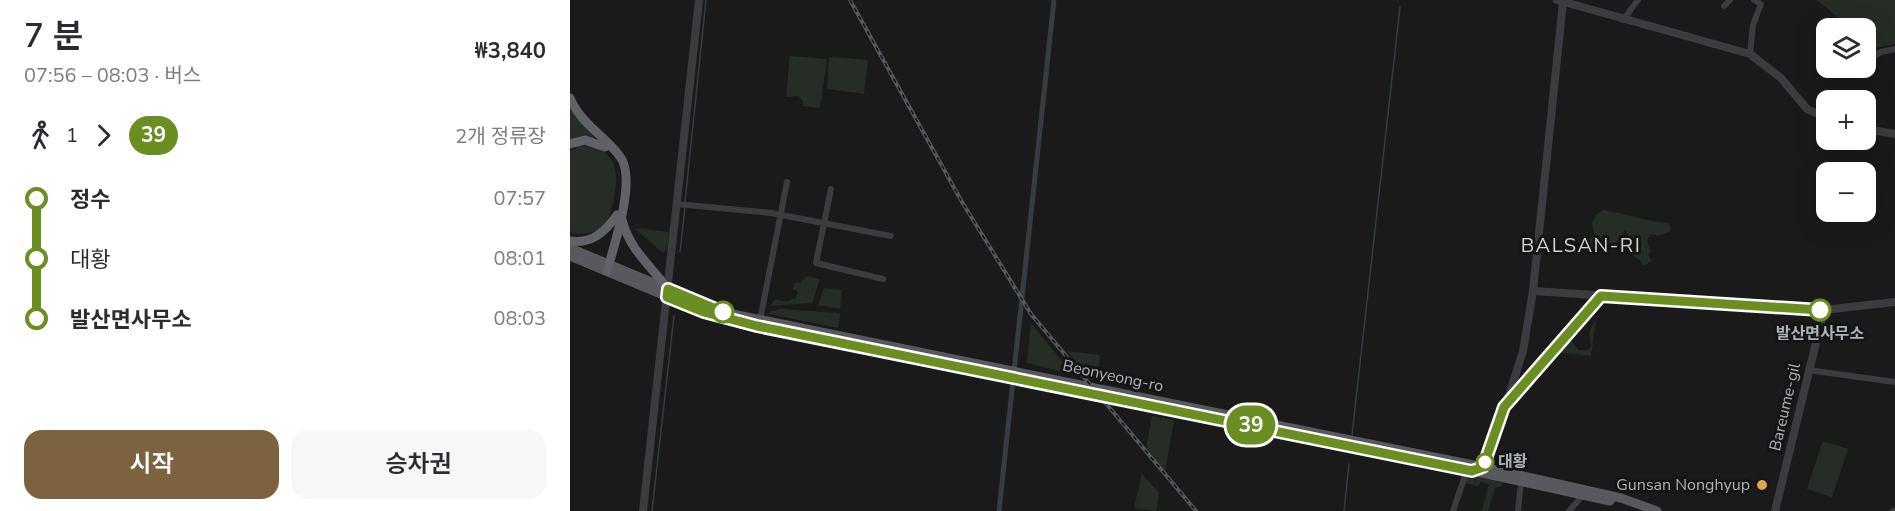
<!DOCTYPE html>
<html lang="ko">
<head>
<meta charset="utf-8">
<style>
	:root { --surface:#fff; --page:#f7f7f7; --text:#2b2b33; --muted:#7c7c81; --accent:#7c623f }
	body { margin:0; font-family:"Nunito Sans","Noto Sans KR",sans-serif; background:var(--page); color:var(--text); height:100vh; display:flex; flex-direction:column; font-size:22px; white-space:nowrap }
	* { box-sizing:border-box; margin:0 }
	p { font-size:20px; color:var(--muted) }
	.icon { flex:none; width:33px; height:33px; fill:none; stroke:currentColor; stroke-width:2; stroke-linecap:round; stroke-linejoin:round }
	.map { position:relative; flex:1; overflow:hidden }
	.drawer { display:flex; flex-direction:column; background:var(--surface); width:570px }
	.drawer>* { flex:none }
	.badge { padding:0 12px; border-radius:20px; font-size:21px; line-height:39px }
	.fabs { position:absolute; left:1246px; top:18px; display:grid; gap:12px }
	.fabs a { display:grid; place-items:center; width:60px; height:60px; border-radius:12px; background:var(--surface); box-shadow:0 6px 24px #0002; font-size:30px }
	.map>.badge { position:absolute; translate:-50% -50%; box-shadow:0 0 0 3px #fff }
	.legs { display:flex; align-items:center; gap:9px; height:66px; padding:0 24px; font-size:20px }
	.legs p { margin-inline-start:auto }
	.overview { display:flex; align-items:center; justify-content:space-between; height:102px; padding:0 24px }
	h1 { font-size:33px; font-weight:600; line-height:45px }
	.button { display:flex; gap:12px; margin-top:auto; padding:12px 24px }
	.button a { flex:1; height:69px; border-radius:18px; background:var(--accent); color:#fff; font-size:24px; font-weight:600; line-height:69px; text-align:center }
	.button a+a { background:var(--page); color:var(--text) }
	ul { padding:0 24px; list-style:none }
	li { display:flex; align-items:center; gap:21px; height:60px; font-size:22px }
	li i { display:grid; place-items:center; width:9px; height:100%; margin:0 8px; background:currentColor }
	li i::after { content:''; width:15px; height:15px; margin:-8px; border:4px solid; border-radius:50%; background:var(--surface) }
	li p { margin-inline-start:auto }
	li:first-child i { background:linear-gradient(#0000 50%,currentColor 0) }
	li:last-child i { background:linear-gradient(currentColor 50%,#0000 0) }
	main { display:flex; flex:1; min-height:0 }
	.map>svg:first-child { display:block }
</style>
</head>
<body>
<main>
<section class="drawer">
<div class="overview"><div><h1>7 분</h1><p>07:56 – 08:03 · 버스</p></div><b>₩3,840</b></div>
<div class="legs"><svg class="icon" aria-label="walk" viewBox="0 0 24 24"><circle cx="13" cy="4" r="2"/><path d="M13 8l-2 6 4 7M11 14l-3 7M7 12l3-4h3l4 4"/></svg>1<svg class="icon" aria-label="forward" viewBox="0 0 24 24"><path d="M9 5l7 7-7 7"/></svg><b class="badge" style="background:#6b8e23;color:#fff">39</b><p>2개 정류장</p></div>
<ul>
<li><i style="color:#6b8e23"></i><b>정수</b><p>07:57</p></li>
<li><i style="color:#6b8e23"></i><span>대황</span><p>08:01</p></li>
<li><i style="color:#6b8e23"></i><b>발산면사무소</b><p>08:03</p></li>
</ul>
<div class="button"><a>시작</a><a>승차권</a></div>
</section>
<div class="map">
<svg width="1325" height="511" viewBox="0 0 1325 511">
	<rect width="100%" height="100%" fill="#1a1a1b"/>
	<g fill="#262d26">
		<path d="M 1247,0 L 1325,0 L 1325,44 L 1296,50 L 1296,28 L 1281,28 Z"/>
		<path d="M 220,56 L 257,59 L 250,108 L 232,106 L 233,101 L 228,96 L 216,97 Z"/>
		<path d="M 259,57 L 298,60 L 294,94 L 257,89 Z"/>
		<path d="M 0,107 L 25,138 L 8,137 L 0,141 Z"/>
		<path d="M 11,145 L 28,146 C 32,150 38,155 41,159 C 47,168 47,183 45,192 C 41,221 32,238 0,233 L 0,151 Z"/>
		<path d="M 1033,210 C 1056,213 1076,222 1099,223 L 1101,231 L 1089,236 L 1080,234 L 1077,241 L 1081,251 L 1078,255 L 1082,261 L 1073,266 L 1071,261 L 1062,255 L 1056,229 L 1037,255 L 1033,246 L 1022,247 L 1018,240 L 1025,235 L 1022,223 L 1027,214 Z"/>
		<path d="M 64,228 L 99,232 L 97,249 L 93,253 Z"/>
		<path d="M 237,276 L 250,279 L 242,303 L 200,306 L 205,299 L 216,302 L 226,298 L 228,292 L 223,289 L 225,282 L 230,283 Z"/>
		<path d="M 254,288 L 272,290 L 270,309 L 248,305 Z"/>
		<path d="M 210,309 L 270,313 L 268,328 L 199,314 L 199,312 Z"/>
		<path d="M 1026,319 L 1021,356 L 987,352 L 998,338 L 1009,350 L 1018,350 L 1021,346 L 1019,332 Z"/>
		<path d="M 461,323 L 502,374 L 457,363 Z"/>
		<path d="M 497,351 L 530,355 L 528,377 L 516,374 Z"/>
		<path d="M 582,416 L 604,420 L 595,471 L 576,449 Z"/>
		<path d="M 1253,441 L 1278,449 L 1262,497 L 1237,489 Z"/>
		<path d="M 572,474 L 589,493 L 586,511 L 564,508 Z"/>
		<path d="M 899,475 L 932,483 L 932,486 L 925,488 L 918,511 L 912,511 L 919,484 L 911,482 L 908,486 L 895,483 Z"/>
	</g>
	<g fill="none" stroke-linecap="round" stroke-linejoin="round">
		<g stroke="#353d43" stroke-width="1.5">
			<path d="M 115,202 L 136,0"/>
			<path d="M 110,252 L 115,207"/>
			<path d="M 782,435 L 830,7"/>
			<path d="M 82,511 L 104,316"/>
			<path d="M 774,511 L 779,464"/>
		</g>
		<path stroke="#353d43" stroke-width="5" d="M 429,511 L 484,0"/>
		<g stroke="#3b3c40" stroke-width="6">
			<path d="M 1154,6 L 1160,0"/>
			<path d="M 1053,20 L 1068,0"/>
			<path d="M 1180,54 L 1183,25 L 1191,4 L 1184,0"/>
			<path d="M 1296,61 L 1311,52 L 1325,49"/>
			<path d="M 261,189 L 246,263 L 313,279"/>
			<path d="M 107,204 L 201,213 L 321,236"/>
			<path d="M 190,320 L 217,182"/>
			<path d="M 1238,370 L 1325,382"/>
			<path d="M 937,404 L 1031,296"/>
			<path d="M 883,511 L 895,476 L 902,471"/>
			<path d="M 948,511 L 951,482"/>
			<path d="M 999,511 L 1013,495"/>
			<path d="M 1323,511 L 1325,511"/>
		</g>
		<g stroke="#3b3c40" stroke-width="8">
			<path d="M 987,0 L 1180,54 L 1211,78 L 1237,109 L 1257,118"/>
			<path d="M 1296,129 L 1325,134"/>
			<path d="M 963,291 L 1254,310"/>
			<path d="M 913,467 L 929,427 L 953,351 L 963,291 L 993,2"/>
			<path d="M 73,511 L 129,0"/>
			<path d="M 1205,511 L 1254,310 L 1325,302"/>
		</g>
		<g stroke="#57595f" stroke-width="9">
			<path d="M 0,248 L 153,312 L 913,467 L 1051,498 L 1087,511"/>
			<path d="M 0,256 L 134,312 L 187,326 L 268,342"/>
			<path d="M 884,467 L 1040,501"/>
		</g>
		<g stroke="#606268" stroke-width="9">
			<path d="M 0,98 C 13,127 35,135 51,158 C 66,181 44,246 37,271"/>
			<path d="M 0,144 L 15,140 L 35,147"/>
			<path d="M 52,220 C 60,250 80,265 98,289"/>
			<path d="M 0,241 C 22,244 35,232 47,215"/>
		</g>
		<g stroke="#54565b" stroke-width="4">
			<path id="rail" d="M 280,0 L 392,202 L 461,314 L 626,511"/>
		</g>
		<use href="#rail" stroke="#151516" stroke-width="1.5" stroke-dasharray="4.5" stroke-linecap="butt"/>
	</g>
	<g fill="none" stroke-linecap="round" stroke-linejoin="round">
		<g stroke="#fff" stroke-width="14">
			<path id="line-1" d="M 153,312 L 98,289 L 97,297 L 134,312 L 187,326 L 902,471 L 913,467 L 934,407 L 1031,296 L 1250,310"/>
		</g>
		<use href="#line-1" stroke="#6b8e23" stroke-width="9"/>
	</g>
	<g fill="#fff" stroke="#6b8e23" stroke-width="3">
		<circle cx="1250" cy="310" r="10"/>
		<circle cx="153" cy="312" r="10"/>
		<circle cx="915" cy="462" r="8"/>
	</g>
	<circle fill="#dfa54e" stroke="#151516" stroke-width="2" cx="1192" cy="485" r="6"/>
	<g text-anchor="middle" dominant-baseline="central" stroke-width="6" stroke-linejoin="round" paint-order="stroke">
		<g font-size="16" font-weight="bold" fill="#adb2ba" stroke="#151516">
			<text x="1250" y="334">발산면사무소</text>
			<text x="928" y="462" text-anchor="start">대황</text>
		</g>
		<g font-size="16" fill="#adb2ba" stroke="#151516">
			<text transform="translate(543 376) rotate(12)">Beonyeong-ro</text>
			<text transform="translate(1215 407) rotate(-77)">Bareume-gil</text>
		</g>
		<g font-size="16" fill="#adb2ba" stroke="#151516" text-anchor="end">
			<text x="1180" y="485">Gunsan Nonghyup</text>
		</g>
		<g font-size="20" letter-spacing="1.5" fill="#ced1d6" stroke="#151516">
			<text x="1011" y="245">BALSAN-RI</text>
		</g>
	</g>
</svg>
<div class="fabs">
<a><svg class="icon" aria-label="layers" viewBox="0 0 24 24"><path d="M12 4l9 5-9 5-9-5zM3 14l9 5 9-5"/></svg></a>
<a>+</a>
<a>−</a>
</div>
<b class="badge" style="left:681px;top:425px;background:#6b8e23;color:#fff">39</b>
</div>
</main>
</body>
</html>
